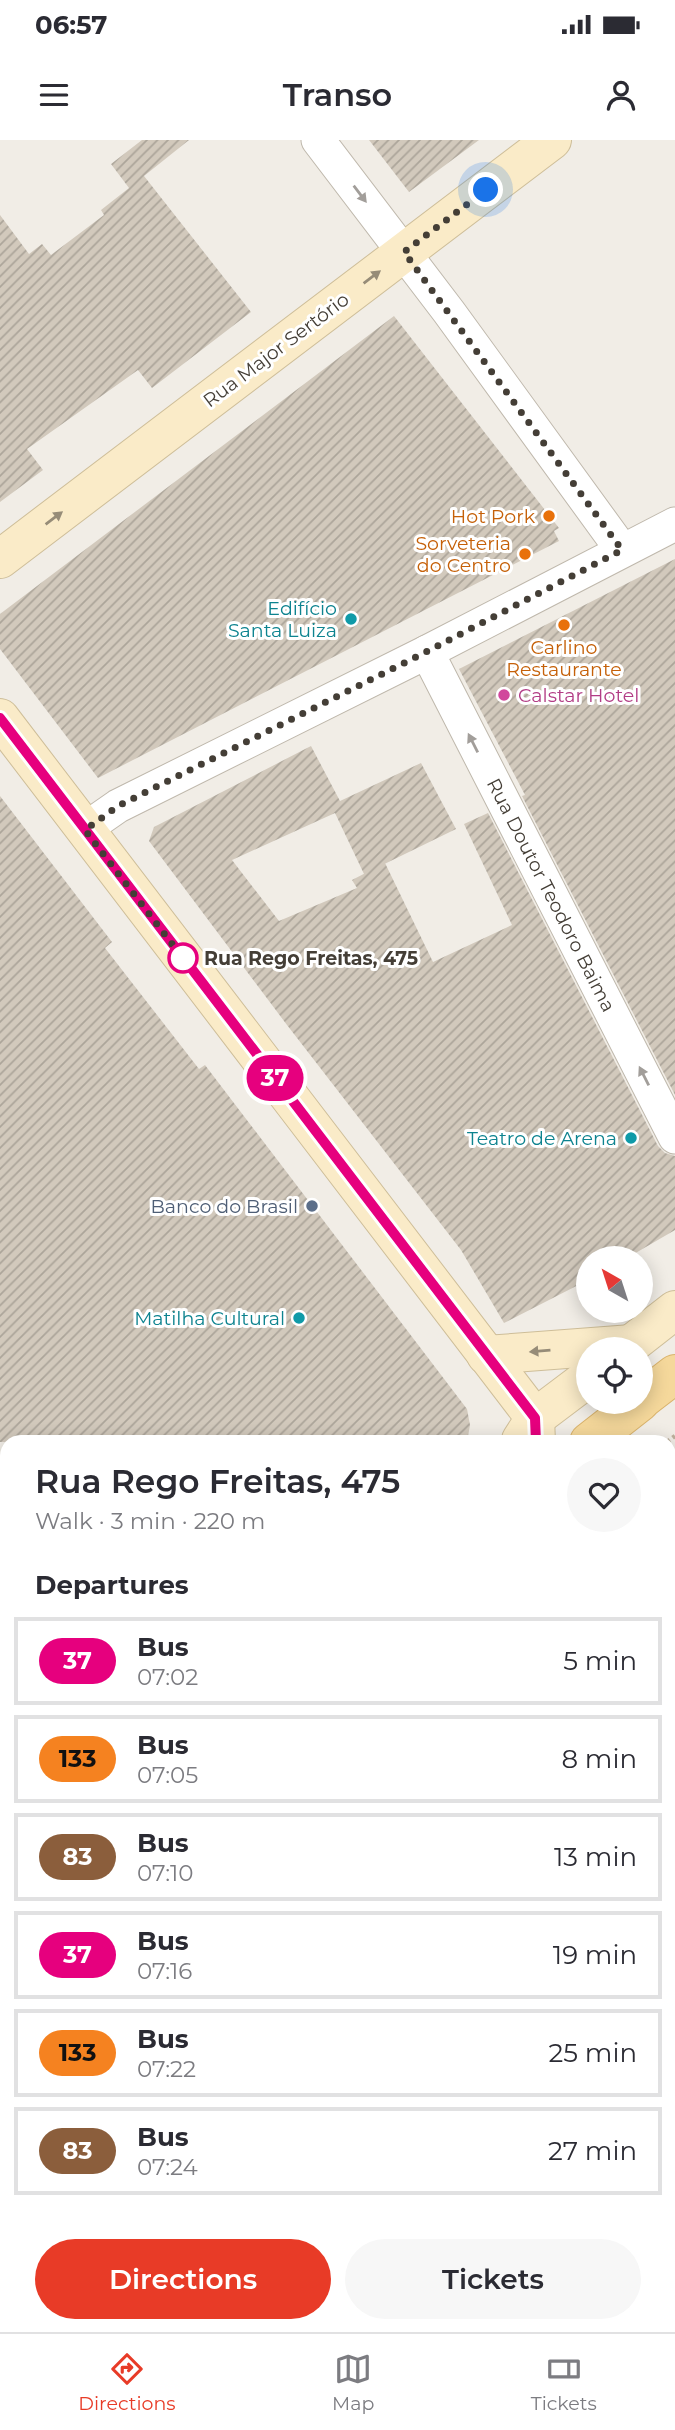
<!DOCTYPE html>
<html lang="en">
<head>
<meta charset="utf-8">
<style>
	:root { --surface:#fff; --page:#f7f7f7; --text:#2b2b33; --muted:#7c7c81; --line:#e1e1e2; --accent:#e83b27 }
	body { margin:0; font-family:Montserrat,sans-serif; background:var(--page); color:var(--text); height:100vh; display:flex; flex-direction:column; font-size:26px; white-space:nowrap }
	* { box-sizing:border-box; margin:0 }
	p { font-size:23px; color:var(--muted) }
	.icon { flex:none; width:38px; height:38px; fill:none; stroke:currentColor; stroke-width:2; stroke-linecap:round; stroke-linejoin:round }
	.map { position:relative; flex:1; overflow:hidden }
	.panel { position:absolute; left:0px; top:1295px; width:676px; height:898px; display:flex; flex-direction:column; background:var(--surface); border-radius:21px 21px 0 0; box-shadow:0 4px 18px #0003 }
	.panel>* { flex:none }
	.badge { padding:0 14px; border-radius:23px; font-size:24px; line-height:46px }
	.needle { width:46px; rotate:321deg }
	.controls { position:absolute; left:576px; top:1106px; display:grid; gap:14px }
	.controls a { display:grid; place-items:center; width:77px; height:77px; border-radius:50%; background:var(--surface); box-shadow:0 4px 18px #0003; font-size:35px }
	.you { position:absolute; width:35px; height:35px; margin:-18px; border:5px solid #fff; border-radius:50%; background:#1a73e8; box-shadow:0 0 0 10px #1a73e833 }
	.map>.badge { position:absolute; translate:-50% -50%; box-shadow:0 0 0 4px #fff }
	h2 { padding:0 35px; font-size:26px; line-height:63px }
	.round { display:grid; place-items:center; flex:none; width:74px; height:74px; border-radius:37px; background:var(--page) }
	.headline { display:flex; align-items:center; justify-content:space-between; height:119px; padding:0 35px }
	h1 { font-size:33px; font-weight:600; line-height:52px }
	.button { display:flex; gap:14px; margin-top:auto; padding:14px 35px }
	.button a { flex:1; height:80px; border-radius:42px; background:var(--accent); color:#fff; font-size:28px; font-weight:600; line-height:80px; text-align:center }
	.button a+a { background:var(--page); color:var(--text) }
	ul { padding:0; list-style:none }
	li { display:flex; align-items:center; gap:21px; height:88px; margin:0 14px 10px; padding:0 21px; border:4px solid var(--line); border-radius:0px }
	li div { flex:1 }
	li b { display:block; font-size:26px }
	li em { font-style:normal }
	li .badge { min-width:77px; font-weight:700; text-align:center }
	.status { display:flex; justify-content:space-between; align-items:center; height:49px; padding:0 35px; background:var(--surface); direction:ltr }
	.status svg { height:19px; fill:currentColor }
	header { display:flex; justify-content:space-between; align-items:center; height:91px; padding:0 35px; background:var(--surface); font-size:32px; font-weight:600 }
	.tabs { display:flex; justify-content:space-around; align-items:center; height:98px; border-top:2px solid var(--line); background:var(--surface); font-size:19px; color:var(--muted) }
	.tabs a { display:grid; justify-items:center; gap:4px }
	.tabs .selected { color:var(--accent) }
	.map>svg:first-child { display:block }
</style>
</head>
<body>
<div class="status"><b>06:57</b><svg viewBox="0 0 49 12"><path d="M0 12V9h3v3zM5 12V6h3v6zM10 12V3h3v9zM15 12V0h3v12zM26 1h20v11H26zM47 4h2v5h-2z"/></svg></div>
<header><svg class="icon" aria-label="menu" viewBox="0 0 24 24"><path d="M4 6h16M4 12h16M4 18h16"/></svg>Transo<svg class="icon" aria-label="person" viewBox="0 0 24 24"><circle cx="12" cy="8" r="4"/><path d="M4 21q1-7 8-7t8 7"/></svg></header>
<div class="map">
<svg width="675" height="2192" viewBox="0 0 675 2192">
	<defs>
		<pattern id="green-dots" width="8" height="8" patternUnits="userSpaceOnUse" patternTransform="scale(1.75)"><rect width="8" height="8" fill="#cfe3b2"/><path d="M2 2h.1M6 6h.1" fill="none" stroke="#b3c49a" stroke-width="1.8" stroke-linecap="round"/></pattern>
		<pattern id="building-hatch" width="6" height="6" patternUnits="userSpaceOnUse" patternTransform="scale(1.75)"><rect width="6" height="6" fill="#d2c9bc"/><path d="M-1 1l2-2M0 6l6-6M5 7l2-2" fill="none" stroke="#aca59a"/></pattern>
	</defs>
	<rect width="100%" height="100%" fill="#f1ede6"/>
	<path fill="url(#green-dots)" d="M 675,1422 L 675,2131 L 668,2128 L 668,1429 Z"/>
	<g fill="url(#building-hatch)">
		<path d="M 142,0 L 189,0 L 144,36 L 251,172 L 152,248 L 138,230 L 27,309 L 43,330 L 0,362 L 0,75 L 29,114 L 42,104 L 51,115 L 104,75 L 101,70 L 129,48 L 111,24 Z"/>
		<path d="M 369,0 L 479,0 L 409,52 Z"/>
		<path d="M 394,176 L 559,388 L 554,391 L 559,401 L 98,638 L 0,509 L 0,474 Z"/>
		<path d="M 675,419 L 675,955 L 522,656 L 525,655 L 459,529 Z"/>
		<path d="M 311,606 L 340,661 L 421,623 L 456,689 L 364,734 L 335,673 L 232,720 L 279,781 L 357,748 L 352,740 L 385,723 L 433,822 L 512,785 L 464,684 L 488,673 L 658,1006 L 665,1013 L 675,1016 L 675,1090 L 627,1118 L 588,1118 L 588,1140 L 504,1183 L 461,1110 L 287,885 L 149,701 L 154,687 Z"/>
		<path d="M 0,656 L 112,802 L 105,808 L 199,929 L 205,925 L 467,1269 L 470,1285 L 467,1302 L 0,1302 Z"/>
	</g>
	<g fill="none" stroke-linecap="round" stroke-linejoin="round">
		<g stroke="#cecac3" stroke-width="38" stroke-dasharray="38 19" stroke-linecap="butt">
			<path d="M 668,1864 L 675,1868"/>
			<path d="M 668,1900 L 675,1903"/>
			<path d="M 668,1965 L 675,1969"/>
			<path d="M 668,2049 L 675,2050"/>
		</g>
		<g stroke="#bfb8ac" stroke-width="35">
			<g id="street">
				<path d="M 318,0 L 449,172 L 622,410"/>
				<path d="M 427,512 L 675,997"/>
				<path d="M 85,689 L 118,666 L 427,512 L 675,384"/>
				<path d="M 0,1793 L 7,1788"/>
				<path d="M 668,2166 L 675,2169"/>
			</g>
		</g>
		<g stroke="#cebe99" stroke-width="40">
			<g id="secondary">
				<path d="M 0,419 L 552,0"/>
				<path d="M 0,578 L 535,1278 L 536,1302"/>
				<path d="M 625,1209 L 675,1170"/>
				<path d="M 486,1215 L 632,1204"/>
				<path d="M 521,1300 L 535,1278 L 588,1238"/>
				<path d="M 0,1401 L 7,1406"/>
				<path d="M 0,1757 L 7,1768"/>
				<path d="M 0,1970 L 7,1936"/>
			</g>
		</g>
		<g stroke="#d9b36c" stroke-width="40">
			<g id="primary">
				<path d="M 640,1261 L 675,1234"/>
				<path d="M 589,1302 L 640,1262"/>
				<path d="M 668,1348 L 675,1341"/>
				<path d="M 0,2146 L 7,2135"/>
				<path d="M 97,2192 L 101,2186"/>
			</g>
		</g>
		<g stroke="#d09542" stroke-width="40">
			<g id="highway">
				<path d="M 0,1454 L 7,1458"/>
				<path d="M 0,1493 L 7,1497"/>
				<path d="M 0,1592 L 7,1597"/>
				<path d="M 0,1711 L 7,1719"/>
				<path d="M 0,2036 L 7,2024"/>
			</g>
		</g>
		<g stroke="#bdb09c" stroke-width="4.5" stroke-dasharray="3.5 3.5" stroke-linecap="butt">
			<path d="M 667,1302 L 675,1296"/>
			<path d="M 36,2192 L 40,2186"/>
		</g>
		<use href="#street" stroke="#fff" stroke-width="33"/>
		<use href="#secondary" stroke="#faebc8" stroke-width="38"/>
		<use href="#primary" stroke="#f5d89b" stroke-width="38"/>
		<use href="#highway" stroke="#f1c171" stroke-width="38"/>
	</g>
	<defs><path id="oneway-solid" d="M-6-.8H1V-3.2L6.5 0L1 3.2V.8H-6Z" transform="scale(1.75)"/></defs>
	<g fill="#a29e9a">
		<use href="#oneway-solid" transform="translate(360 54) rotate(53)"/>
		<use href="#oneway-solid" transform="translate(473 603) rotate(-117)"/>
		<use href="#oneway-solid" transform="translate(644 936) rotate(-117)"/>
	</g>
	<g fill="#968c78">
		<use href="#oneway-solid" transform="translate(372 137) rotate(-37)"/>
		<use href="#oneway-solid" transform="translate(54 378) rotate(-37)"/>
		<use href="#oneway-solid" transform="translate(540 1211) rotate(175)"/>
	</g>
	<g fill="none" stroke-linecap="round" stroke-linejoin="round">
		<g stroke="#fff" stroke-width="16">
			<path id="line" d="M 0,578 L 535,1278 L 536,1302"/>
		</g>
		<use href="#line" stroke="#e6007e" stroke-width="10"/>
		<path stroke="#443e36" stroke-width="7" stroke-dasharray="0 12.6" d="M 183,818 L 185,821 L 85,690 L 118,666 L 426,512 L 622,410 L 404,112 L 486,50"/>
	</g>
	<g fill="#e8710a" stroke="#fff" stroke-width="2.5">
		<circle cx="549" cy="376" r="7"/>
		<circle cx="525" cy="414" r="7"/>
		<circle cx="564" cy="485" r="7"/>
	</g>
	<g fill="#0f9aa8" stroke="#fff" stroke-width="2.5">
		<circle cx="351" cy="479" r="7"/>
		<circle cx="631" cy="998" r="7"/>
		<circle cx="299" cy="1178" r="7"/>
	</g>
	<circle fill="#d1479c" stroke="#fff" stroke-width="2.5" cx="504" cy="555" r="7"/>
	<circle fill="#fff" stroke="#e6007e" stroke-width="3.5" cx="183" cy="818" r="14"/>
	<circle fill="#5c6f8a" stroke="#fff" stroke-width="2.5" cx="312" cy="1066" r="7"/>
	<g text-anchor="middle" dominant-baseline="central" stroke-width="6" stroke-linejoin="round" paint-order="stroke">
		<g font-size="19" fill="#443e36" stroke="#fff">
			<text transform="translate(276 210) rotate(-37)">Rua Major Sertório</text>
			<text transform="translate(551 755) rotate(63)">Rua Doutor Teodoro Baima</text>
		</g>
		<g font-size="19" fill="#c56008" stroke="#fff" text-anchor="end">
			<text x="535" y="376">Hot Pork</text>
			<text x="511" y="403">Sorveteria<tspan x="511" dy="22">do Centro</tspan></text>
			<text x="564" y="507" text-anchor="middle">Carlino<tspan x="564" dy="22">Restaurante</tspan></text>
		</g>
		<g font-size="19" fill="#0d838f" stroke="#fff" text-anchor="end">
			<text x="337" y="468">Edifício<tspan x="337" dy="22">Santa Luiza</tspan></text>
			<text x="617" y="998">Teatro de Arena</text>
			<text x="285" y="1178">Matilha Cultural</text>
		</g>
		<g font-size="19" fill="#b23c85" stroke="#fff" text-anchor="start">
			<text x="518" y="555">Calstar Hotel</text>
		</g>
		<g font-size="19" font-weight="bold" fill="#443e36" stroke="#fff" text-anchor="start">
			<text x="204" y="818">Rua Rego Freitas, 475</text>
		</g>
		<g font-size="19" fill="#4e5e75" stroke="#fff" text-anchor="end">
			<text x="298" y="1066">Banco do Brasil</text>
		</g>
	</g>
</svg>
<div class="controls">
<a><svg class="needle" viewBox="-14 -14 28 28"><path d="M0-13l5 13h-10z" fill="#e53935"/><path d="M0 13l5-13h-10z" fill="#7c7c81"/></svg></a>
<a><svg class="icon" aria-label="locate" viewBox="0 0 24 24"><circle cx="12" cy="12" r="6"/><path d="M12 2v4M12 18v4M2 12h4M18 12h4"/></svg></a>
</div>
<div class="you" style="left:486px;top:50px"></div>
<b class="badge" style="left:275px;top:938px;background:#e6007e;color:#fff">37</b>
<section class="panel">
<div class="headline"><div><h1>Rua Rego Freitas, 475</h1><p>Walk · 3 min · 220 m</p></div><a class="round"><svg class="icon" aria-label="heart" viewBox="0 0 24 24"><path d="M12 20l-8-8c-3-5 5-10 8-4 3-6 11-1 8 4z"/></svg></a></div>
<h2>Departures</h2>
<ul>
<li><span class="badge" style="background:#e6007e;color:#fff">37</span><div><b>Bus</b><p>07:02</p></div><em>5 min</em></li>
<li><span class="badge" style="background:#f58220;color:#111">133</span><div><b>Bus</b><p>07:05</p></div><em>8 min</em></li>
<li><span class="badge" style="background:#8b5e3c;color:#fff">83</span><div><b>Bus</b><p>07:10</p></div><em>13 min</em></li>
<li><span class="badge" style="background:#e6007e;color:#fff">37</span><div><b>Bus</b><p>07:16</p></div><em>19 min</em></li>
<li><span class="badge" style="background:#f58220;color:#111">133</span><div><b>Bus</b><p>07:22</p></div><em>25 min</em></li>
<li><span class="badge" style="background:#8b5e3c;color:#fff">83</span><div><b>Bus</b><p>07:24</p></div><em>27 min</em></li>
</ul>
<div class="button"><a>Directions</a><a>Tickets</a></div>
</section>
</div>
<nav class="tabs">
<a class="selected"><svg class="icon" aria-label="directions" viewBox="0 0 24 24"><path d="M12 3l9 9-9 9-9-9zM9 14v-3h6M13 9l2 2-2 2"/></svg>Directions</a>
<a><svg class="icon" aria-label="map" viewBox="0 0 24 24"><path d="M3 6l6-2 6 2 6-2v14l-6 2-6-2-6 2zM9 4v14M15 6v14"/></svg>Map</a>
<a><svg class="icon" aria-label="tickets" viewBox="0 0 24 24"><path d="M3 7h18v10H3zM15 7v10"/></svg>Tickets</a>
</nav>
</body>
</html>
